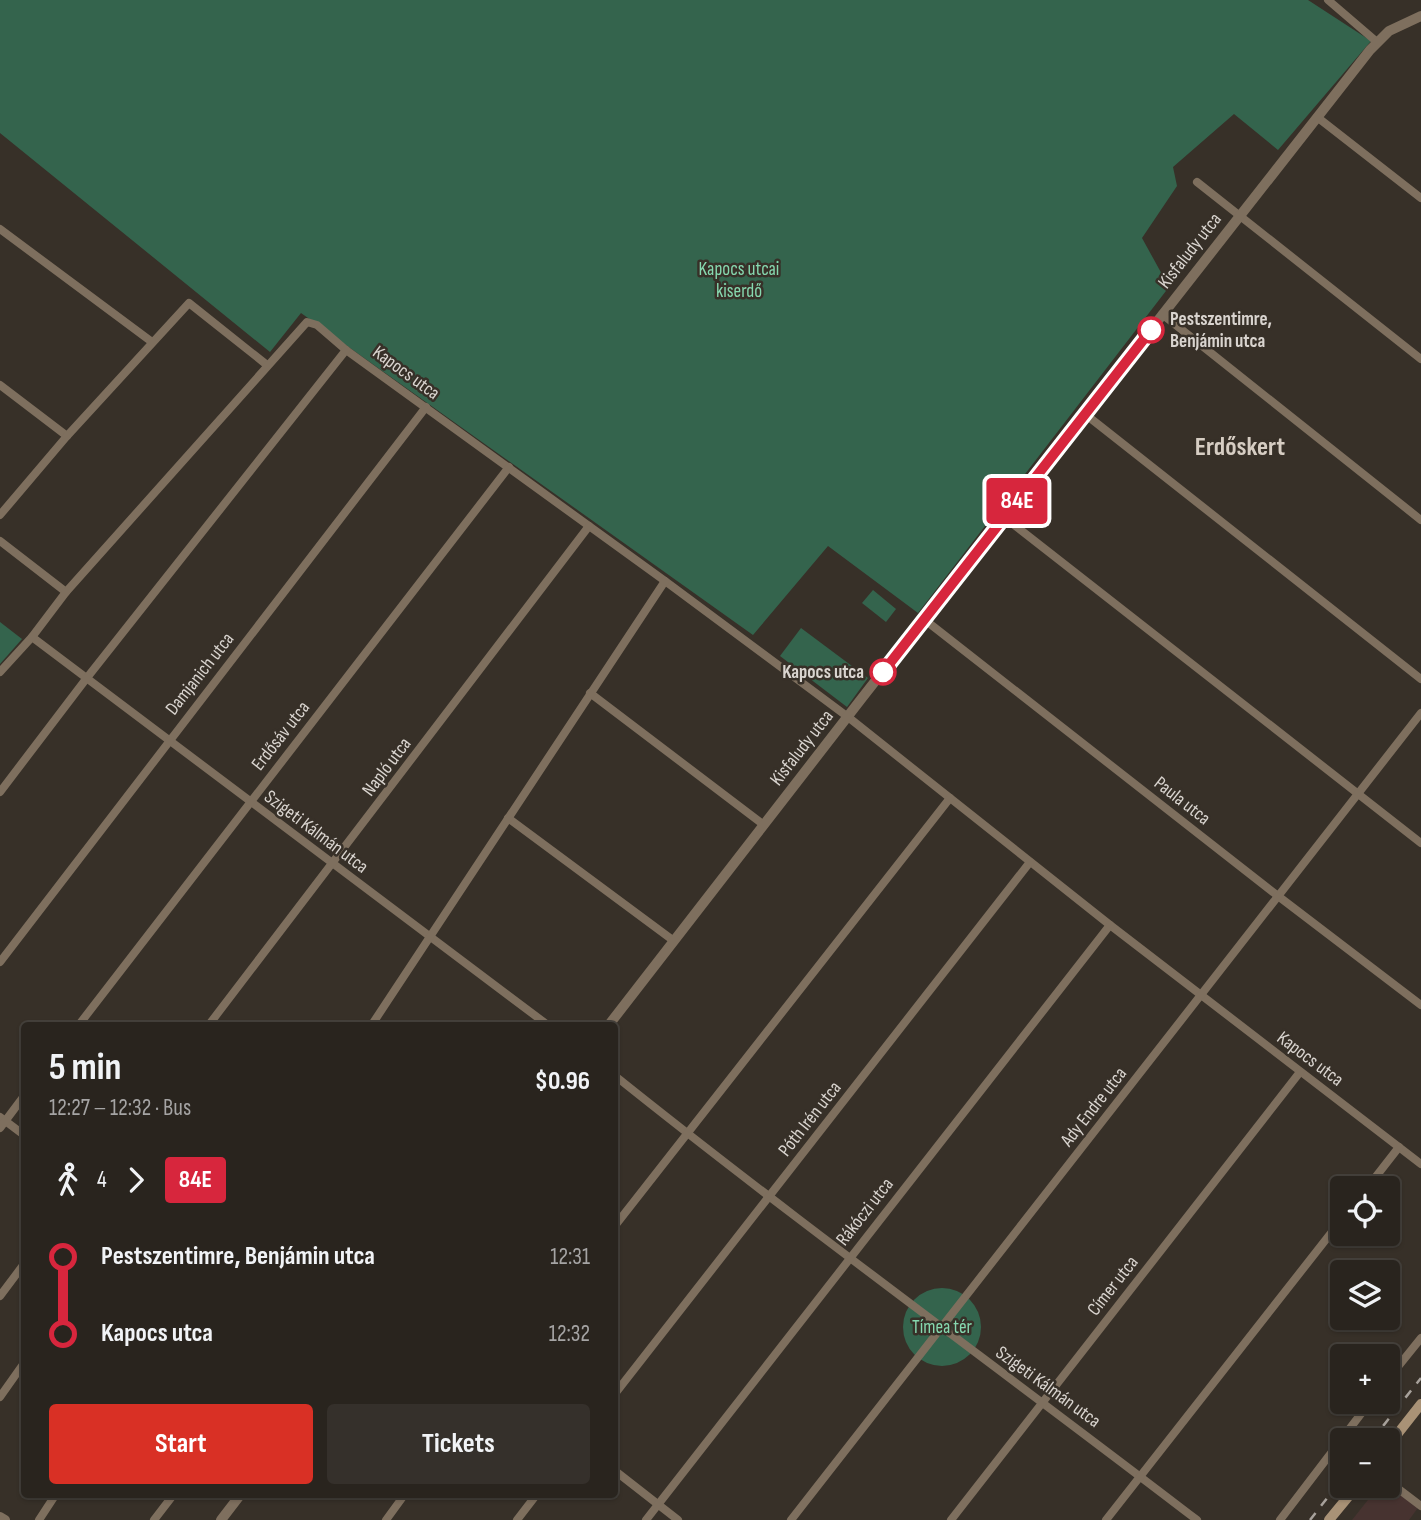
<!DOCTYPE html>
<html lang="en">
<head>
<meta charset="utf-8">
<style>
	:root { --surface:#29241e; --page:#35302b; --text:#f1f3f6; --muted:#a5a4a4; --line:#45413c; --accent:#d93025 }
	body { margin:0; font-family:"Sofia Sans Condensed",sans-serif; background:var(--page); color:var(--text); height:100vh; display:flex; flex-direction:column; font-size:26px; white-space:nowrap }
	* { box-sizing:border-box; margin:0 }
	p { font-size:23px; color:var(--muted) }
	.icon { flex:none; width:38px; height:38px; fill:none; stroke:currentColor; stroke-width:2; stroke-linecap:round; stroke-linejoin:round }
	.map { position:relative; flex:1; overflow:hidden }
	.details { position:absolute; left:21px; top:1022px; width:597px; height:476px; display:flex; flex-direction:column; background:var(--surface); border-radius:7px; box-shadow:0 2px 5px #0004,0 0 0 2px var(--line) }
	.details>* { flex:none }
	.badge { padding:0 14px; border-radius:5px; font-size:24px; line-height:46px }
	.tools { position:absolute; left:1330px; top:1176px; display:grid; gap:14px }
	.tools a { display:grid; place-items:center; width:70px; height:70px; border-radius:7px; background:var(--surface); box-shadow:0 2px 5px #0004,0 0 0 2px var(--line); font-size:35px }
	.map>.badge { position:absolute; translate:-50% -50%; box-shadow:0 0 0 4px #fff }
	.legs { display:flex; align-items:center; gap:10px; height:77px; padding:0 28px; font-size:23px }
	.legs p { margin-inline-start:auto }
	.summary { display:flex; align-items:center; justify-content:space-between; height:119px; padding:0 28px }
	h1 { font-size:38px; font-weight:700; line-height:52px }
	.action { display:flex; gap:14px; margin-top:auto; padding:14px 28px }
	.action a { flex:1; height:80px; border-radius:7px; background:var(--accent); color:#fff; font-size:28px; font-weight:700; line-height:80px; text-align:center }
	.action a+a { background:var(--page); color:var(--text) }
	ul { padding:0 28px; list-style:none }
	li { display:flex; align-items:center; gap:24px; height:77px; font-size:26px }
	li i { display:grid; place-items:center; width:10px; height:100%; margin:0 9px; background:currentColor }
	li i::after { content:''; width:18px; height:18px; margin:-9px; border:5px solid; border-radius:50%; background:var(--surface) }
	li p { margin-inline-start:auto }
	li:first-child i { background:linear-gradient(#0000 50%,currentColor 0) }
	li:last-child i { background:linear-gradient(currentColor 50%,#0000 0) }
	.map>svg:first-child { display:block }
</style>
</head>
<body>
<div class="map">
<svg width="1421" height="1520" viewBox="0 0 1421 1520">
	<rect width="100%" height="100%" fill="#373028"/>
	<path fill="#473330" d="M 1379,1486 L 1388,1486 L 1420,1505 L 1409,1520 L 1352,1520 Z"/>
	<g fill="#34644d">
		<path d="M 0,0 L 1308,0 L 1371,41 L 1278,150 L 1234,114 L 1173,167 L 1177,186 L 1142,238 L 1169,287 L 918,613 L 828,546 L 753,635 L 301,313 L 270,352 L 0,133 Z"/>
		<path d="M 873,590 L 896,609 L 886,622 L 862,603 Z"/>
		<path d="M 0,622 L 22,639 L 0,664 Z"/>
		<path d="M 801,628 L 868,678 L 847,707 L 780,656 Z"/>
		<circle cx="942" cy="1327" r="39"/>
	</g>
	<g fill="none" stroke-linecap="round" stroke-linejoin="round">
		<g stroke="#7e6f5e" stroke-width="8">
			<path d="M 1328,0 L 1377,42"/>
			<path d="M 1317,117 L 1421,198"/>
			<path d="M 1197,182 L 1421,359"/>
			<path d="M 0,229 L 152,342"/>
			<path d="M 1162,314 L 1421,520"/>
			<path d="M 0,385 L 67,436"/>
			<path d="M 1085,414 L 1421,679"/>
			<path d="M 0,515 L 67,436 L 189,303 L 267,365"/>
			<path d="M 1004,517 L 1421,843"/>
			<path d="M 0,541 L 66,592"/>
			<path d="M 925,620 L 1278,896 L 1421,1005"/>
			<path d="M 32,637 L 549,1026"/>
			<path d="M 0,672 L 32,637 L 66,592 L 307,322 L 317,325 L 346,350 L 665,581 L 848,717 L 1110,925 L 1421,1164"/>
			<path d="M 590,693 L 764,825"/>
			<path d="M 0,792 L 86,679 L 346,350"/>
			<path d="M 508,818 L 674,941"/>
			<path d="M 0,962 L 426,407"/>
			<path d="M 78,1026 L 509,467"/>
			<path d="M 208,1026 L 589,526"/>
			<path d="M 371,1026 L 665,581"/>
			<path d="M 614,1075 C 805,1228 1003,1371 1197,1520"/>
			<path d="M 0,1117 L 24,1135"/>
			<path d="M 0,1128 L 24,1096"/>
			<path d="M 1367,1188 L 1399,1147"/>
			<path d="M 614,1227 L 950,798"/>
			<path d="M 0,1296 L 24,1264"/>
			<path d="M 1388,1379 L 1421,1338"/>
			<path d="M 614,1395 L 1030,862"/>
			<path d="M 0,1397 L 24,1363"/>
			<path d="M 614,1470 L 678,1520"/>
			<path d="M 1388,1481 L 1421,1506"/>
			<path d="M 39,1520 L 56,1494"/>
			<path d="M 154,1520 L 174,1494"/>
			<path d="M 386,1520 L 405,1494"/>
			<path d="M 517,1520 L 537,1494"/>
			<path d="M 646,1520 L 1110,925"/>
			<path d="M 791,1520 L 1421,713"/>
			<path d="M 951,1520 L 1300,1072"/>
			<path d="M 1106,1520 L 1342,1219"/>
			<path d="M 1280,1520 L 1370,1402"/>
		</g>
		<g stroke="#7e6f5e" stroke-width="10">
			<path d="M 608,1026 L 862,698 L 1370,50 L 1389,31 L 1421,16"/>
			<path d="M 0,1517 L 5,1520"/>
			<path d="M 221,1520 L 241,1494"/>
		</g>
		<g stroke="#a99276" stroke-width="10">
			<path d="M 1388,1446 L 1421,1404"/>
			<path d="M 1329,1520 L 1357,1486"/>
		</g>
		<g stroke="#a7a19b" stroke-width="2.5" stroke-dasharray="9 9" stroke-linecap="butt">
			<path d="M 1372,1440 L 1421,1378"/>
			<path d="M 1310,1520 L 1342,1479"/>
		</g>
	</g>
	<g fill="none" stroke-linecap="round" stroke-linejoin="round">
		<g stroke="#fff" stroke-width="16">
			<path id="line-1" d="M 883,672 L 1151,330"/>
		</g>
		<use href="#line-1" stroke="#d7263d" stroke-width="10"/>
	</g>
	<g fill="#fff" stroke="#d7263d" stroke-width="3.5">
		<circle cx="1151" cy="330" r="12"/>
		<circle cx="883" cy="672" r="12"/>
	</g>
	<g text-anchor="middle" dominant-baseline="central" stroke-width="5" stroke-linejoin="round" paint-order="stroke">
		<g font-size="19" fill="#d9d4cf" stroke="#373028">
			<text transform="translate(1190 251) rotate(-52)">Kisfaludy utca</text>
			<text transform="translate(406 373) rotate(36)">Kapocs utca</text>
			<text transform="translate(200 674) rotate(-52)">Damjanich utca</text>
			<text transform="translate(281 736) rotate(-52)">Erdősáv utca</text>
			<text transform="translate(802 748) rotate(-52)">Kisfaludy utca</text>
			<text transform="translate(387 767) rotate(-53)">Napló utca</text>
			<text transform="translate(1182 801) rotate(38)">Paula utca</text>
			<text transform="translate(316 832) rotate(37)">Szigeti Kálmán utca</text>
			<text transform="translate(1310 1059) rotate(37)">Kapocs utca</text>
			<text transform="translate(1094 1107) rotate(-52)">Ady Endre utca</text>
			<text transform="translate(810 1119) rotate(-52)">Póth Irén utca</text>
			<text transform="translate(865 1212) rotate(-52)">Rákóczi utca</text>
			<text transform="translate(1113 1286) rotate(-52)">Címer utca</text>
			<text transform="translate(1048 1387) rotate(36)">Szigeti Kálmán utca</text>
		</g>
		<g font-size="19" fill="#86d8af" stroke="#373028">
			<text x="739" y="269">Kapocs utcai<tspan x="739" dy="22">kiserdő</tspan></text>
			<text x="942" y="1327">Tímea tér</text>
		</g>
		<g font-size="19" font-weight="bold" fill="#d9d4cf" stroke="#373028" text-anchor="start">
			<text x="1170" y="319">Pestszentimre,<tspan x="1170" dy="22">Benjámin utca</tspan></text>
			<text x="864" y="672" text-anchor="end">Kapocs utca</text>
		</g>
		<g font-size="26" font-weight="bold" fill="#d6cdc3" stroke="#373028">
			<text x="1240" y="447">Erdőskert</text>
		</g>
	</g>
</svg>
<div class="tools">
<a><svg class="icon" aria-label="locate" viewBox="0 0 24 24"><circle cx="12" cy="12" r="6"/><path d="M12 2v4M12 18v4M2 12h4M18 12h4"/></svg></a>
<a><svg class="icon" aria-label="layers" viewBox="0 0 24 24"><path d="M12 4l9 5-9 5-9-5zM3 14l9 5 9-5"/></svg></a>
<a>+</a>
<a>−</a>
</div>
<b class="badge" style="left:1017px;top:501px;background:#d7263d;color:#fff">84E</b>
<section class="details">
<div class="summary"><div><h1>5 min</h1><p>12:27 – 12:32 · Bus</p></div><b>$0.96</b></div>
<div class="legs"><svg class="icon" aria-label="walk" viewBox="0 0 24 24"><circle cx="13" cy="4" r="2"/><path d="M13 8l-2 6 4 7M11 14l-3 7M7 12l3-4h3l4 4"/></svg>4<svg class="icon" aria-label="forward" viewBox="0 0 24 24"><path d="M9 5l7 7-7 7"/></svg><b class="badge" style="background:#d7263d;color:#fff">84E</b></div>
<ul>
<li><i style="color:#d7263d"></i><b>Pestszentimre, Benjámin utca</b><p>12:31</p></li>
<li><i style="color:#d7263d"></i><b>Kapocs utca</b><p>12:32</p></li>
</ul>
<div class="action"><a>Start</a><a>Tickets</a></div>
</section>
</div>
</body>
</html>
